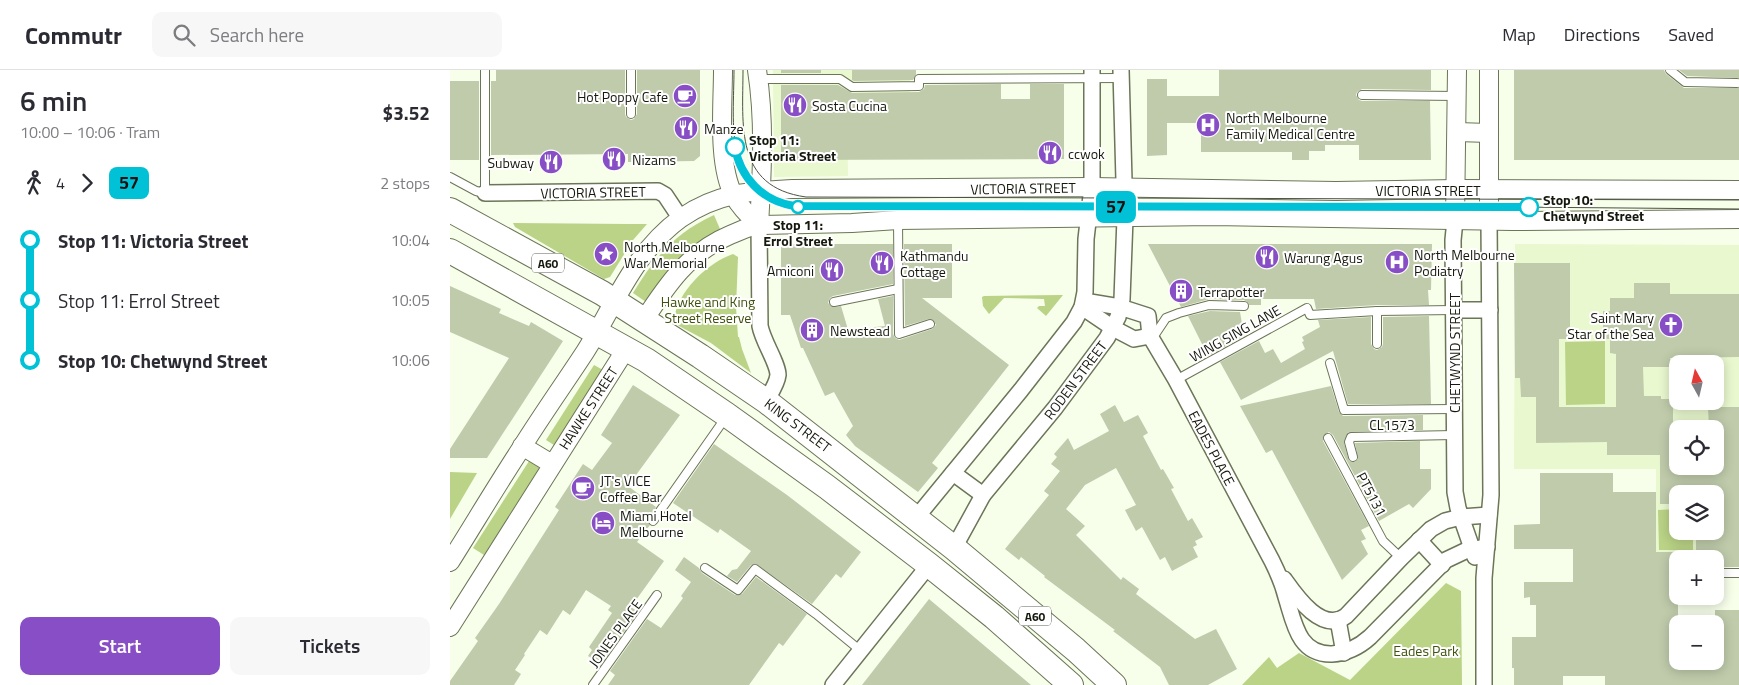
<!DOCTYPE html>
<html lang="en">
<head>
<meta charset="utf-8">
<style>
	:root { --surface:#fff; --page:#f7f7f7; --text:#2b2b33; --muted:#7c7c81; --line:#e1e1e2; --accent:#884ec5 }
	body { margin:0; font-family:"Titillium Web",sans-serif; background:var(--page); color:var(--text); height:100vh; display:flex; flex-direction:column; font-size:19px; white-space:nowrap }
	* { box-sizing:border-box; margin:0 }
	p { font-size:16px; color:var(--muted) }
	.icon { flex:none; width:28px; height:28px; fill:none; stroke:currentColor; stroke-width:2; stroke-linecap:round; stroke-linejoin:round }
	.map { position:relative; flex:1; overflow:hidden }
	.panel { display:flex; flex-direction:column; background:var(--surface); width:450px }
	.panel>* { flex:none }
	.badge { padding:0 10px; border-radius:8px; font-size:18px; line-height:32px }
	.needle { width:32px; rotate:352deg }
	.tools { position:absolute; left:1219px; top:285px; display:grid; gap:10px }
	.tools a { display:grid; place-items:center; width:55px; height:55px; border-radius:10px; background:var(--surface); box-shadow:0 2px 12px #0003; font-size:25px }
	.map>.badge { position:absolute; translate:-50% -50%; box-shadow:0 0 0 2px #fff }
	.legs { display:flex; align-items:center; gap:8px; height:55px; padding:0 20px; font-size:16px }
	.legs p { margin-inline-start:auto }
	.head { display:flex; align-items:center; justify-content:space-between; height:85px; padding:0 20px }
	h1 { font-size:28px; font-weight:600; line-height:38px }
	.action { display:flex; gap:10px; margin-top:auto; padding:10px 20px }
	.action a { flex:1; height:58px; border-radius:10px; background:var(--accent); color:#fff; font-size:20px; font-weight:600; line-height:58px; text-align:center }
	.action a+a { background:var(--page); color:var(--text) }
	ul { padding:0 20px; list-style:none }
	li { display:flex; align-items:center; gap:18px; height:60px; font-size:19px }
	li i { display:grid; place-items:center; width:8px; height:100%; margin:0 6px; background:currentColor }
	li i::after { content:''; width:12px; height:12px; margin:-6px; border:4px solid; border-radius:50%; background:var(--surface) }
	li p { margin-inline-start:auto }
	li:first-child i { background:linear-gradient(#0000 50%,currentColor 0) }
	li:last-child i { background:linear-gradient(currentColor 50%,#0000 0) }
	header { display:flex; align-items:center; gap:30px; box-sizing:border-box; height:70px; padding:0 25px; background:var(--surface); border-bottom:1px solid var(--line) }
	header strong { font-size:24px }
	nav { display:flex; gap:28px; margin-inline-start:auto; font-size:18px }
	.search { width:350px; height:45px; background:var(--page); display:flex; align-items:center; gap:12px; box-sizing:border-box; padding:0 18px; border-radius:10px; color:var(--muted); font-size:19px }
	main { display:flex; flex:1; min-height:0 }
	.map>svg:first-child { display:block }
</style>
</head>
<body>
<header>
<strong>Commutr</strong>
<div class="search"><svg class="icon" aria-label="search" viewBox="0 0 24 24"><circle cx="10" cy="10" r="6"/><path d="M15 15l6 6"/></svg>Search here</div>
<nav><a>Map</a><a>Directions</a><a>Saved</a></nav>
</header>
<main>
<section class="panel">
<div class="head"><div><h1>6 min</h1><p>10:00 – 10:06 · Tram</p></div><b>$3.52</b></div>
<div class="legs"><svg class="icon" aria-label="walk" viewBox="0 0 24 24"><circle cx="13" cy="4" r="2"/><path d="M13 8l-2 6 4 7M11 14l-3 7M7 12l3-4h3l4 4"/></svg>4<svg class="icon" aria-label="forward" viewBox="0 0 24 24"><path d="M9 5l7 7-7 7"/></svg><b class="badge" style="background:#00c1d5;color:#111">57</b><p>2 stops</p></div>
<ul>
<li><i style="color:#00c1d5"></i><b>Stop 11: Victoria Street</b><p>10:04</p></li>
<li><i style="color:#00c1d5"></i><span>Stop 11: Errol Street</span><p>10:05</p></li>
<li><i style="color:#00c1d5"></i><b>Stop 10: Chetwynd Street</b><p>10:06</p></li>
</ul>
<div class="action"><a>Start</a><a>Tickets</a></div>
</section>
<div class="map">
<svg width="1289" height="615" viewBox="0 0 1289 615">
	<rect width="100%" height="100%" fill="#f7feea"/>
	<g fill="#e9f8cf" fill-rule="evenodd">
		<path d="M 323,0 L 460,0 L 460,24 L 397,25 L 398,106 L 324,107 Z"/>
		<path d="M 1065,174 L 1289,175 L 1289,482 L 1206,482 L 1206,399 L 1064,399 ZM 1228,294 L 1265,294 L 1265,331 L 1228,331 ZM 1228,359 L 1265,359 L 1265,396 L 1228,396 ZM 1228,424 L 1265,424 L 1265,461 L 1228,461 Z"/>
	</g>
	<g fill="#bad386">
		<path d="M 264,145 L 270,159 C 237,176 215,201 196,232 L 183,223 C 205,187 225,163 264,145 Z"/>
		<path d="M 63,153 L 179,154 L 197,154 L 183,170 L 160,207 L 154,209 L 65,157 Z"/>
		<path d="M 283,184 L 288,187 L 286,237 L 288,267 L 289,267 L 292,279 L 301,303 L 261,273 L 229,256 L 224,250 C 227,222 257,193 283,184 Z"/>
		<path d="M 613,225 L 596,246 L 587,238 L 589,236 L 595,236 L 594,229 L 554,228 L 539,244 L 533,236 L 532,227 L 534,226 Z"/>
		<path d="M 1155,271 L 1155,334 L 1116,335 L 1115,272 Z"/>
		<path d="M 144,295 L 153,300 L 104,375 L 96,370 Z"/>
		<path d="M 81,388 L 92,394 L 34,485 L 23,478 Z"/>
		<path d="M 0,402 L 27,403 L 0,449 Z"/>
		<path d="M 1227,439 L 1228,461 L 1243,461 L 1243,480 L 1209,480 L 1208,440 Z"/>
		<path d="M 996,513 L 1011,521 L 1012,615 L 792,615 L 819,587 L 827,598 L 849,583 L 900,610 Z"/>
	</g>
	<g fill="#bfcbab">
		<path d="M 46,0 L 175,0 L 175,44 L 176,47 L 181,50 L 184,49 L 187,44 L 187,0 L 250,0 L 250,86 L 244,91 L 178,92 L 178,84 L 41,85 L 41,11 L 46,11 Z"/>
		<rect x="331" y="0" width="40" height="3"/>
		<path d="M 402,0 L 466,0 L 466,5 L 463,10 L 404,11 L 402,10 Z"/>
		<path d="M 769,0 L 981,0 L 981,20 L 912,19 L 907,22 L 906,25 L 909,30 L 912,31 L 980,31 L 981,90 L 909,90 L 909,75 L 875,75 L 875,81 L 859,81 L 859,90 L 842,90 L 842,82 L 751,82 L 751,53 L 717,53 L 717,85 L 697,86 L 697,9 L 717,9 L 717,26 L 769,26 Z"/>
		<path d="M 1064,0 L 1214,0 L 1216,4 L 1234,18 L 1289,18 L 1289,90 L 1064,90 Z"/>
		<path d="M 1229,0 L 1289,0 L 1289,8 L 1237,6 Z"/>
		<rect x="0" y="11" width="29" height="79"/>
		<path d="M 551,14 L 551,29 L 580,29 L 580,14 L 614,14 L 614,89 L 331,90 L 331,15 L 388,15 L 402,23 L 469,22 L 474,19 L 475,15 Z"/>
		<path d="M 331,174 L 443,174 L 443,214 L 383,226 L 380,228 L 378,233 L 383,237 L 391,236 L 399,263 L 415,258 L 435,256 L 428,229 L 443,226 L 443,264 L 445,268 L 449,270 L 482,259 L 486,255 L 483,250 L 479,249 L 455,256 L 454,174 L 502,174 L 502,228 L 472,228 L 559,295 L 482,393 L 488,398 L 468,422 L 405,376 L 396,365 L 403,356 L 384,322 L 375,326 L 353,278 L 351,278 L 340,245 L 331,245 Z"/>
		<path d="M 698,174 L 982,174 L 981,220 L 978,220 L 979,235 L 927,235 L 866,239 L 864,229 L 811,229 L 811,235 L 799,235 L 797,232 L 794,230 L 759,229 L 731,237 Z"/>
		<path d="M 1064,193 L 1120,193 L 1120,269 L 1109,269 L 1109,337 L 1166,337 L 1166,284 L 1160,283 L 1160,269 L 1153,269 L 1153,241 L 1160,241 L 1160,228 L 1184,228 L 1184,213 L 1220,213 L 1220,224 L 1289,224 L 1289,287 L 1220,288 L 1221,297 L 1193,297 L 1194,326 L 1211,326 L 1211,329 L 1223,329 L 1223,352 L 1228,352 L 1228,398 L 1265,398 L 1265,359 L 1259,359 L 1258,337 L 1289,337 L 1289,497 L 1269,497 L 1265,499 L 1265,489 L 1246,489 L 1246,461 L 1265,461 L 1265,424 L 1228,424 L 1228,434 L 1210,434 L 1210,385 L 1157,385 L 1157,372 L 1086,373 L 1086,327 L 1071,327 L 1070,308 L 1065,308 Z"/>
		<path d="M 0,216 L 51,239 L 49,243 L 79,256 L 81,252 L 113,271 L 37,388 L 0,388 L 0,379 L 59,288 L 0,262 Z"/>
		<path d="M 760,241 L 790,242 L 794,266 L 758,286 L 738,246 Z"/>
		<path d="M 979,246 L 981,334 L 898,334 L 883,281 L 791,330 L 770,292 L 809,271 L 815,283 L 823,279 L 831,293 L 855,279 L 852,272 L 854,271 L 852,267 L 870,257 L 868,250 L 921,247 L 921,274 L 924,279 L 927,280 L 932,277 L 933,274 L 933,247 Z"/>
		<path d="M 183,315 L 230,345 L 178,416 L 206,437 L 198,450 L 200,455 L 187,472 L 214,491 L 181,537 L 188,542 L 151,594 L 138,586 L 142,580 L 139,577 L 162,543 L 158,540 L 161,536 L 136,520 L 120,545 L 113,540 L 97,565 L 90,560 L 74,584 L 75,585 L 65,600 L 71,604 L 64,615 L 0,615 L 0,611 L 28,571 L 25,568 L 49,534 L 109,440 L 105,437 L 133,394 L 142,400 L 162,373 L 151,365 Z"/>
		<path d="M 881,316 L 889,342 L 893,346 L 973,345 L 973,360 L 898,362 L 894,373 L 899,391 L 905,392 L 908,389 L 905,373 L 970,371 L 970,399 L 981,399 L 981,419 L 963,438 L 959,434 L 929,451 L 883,365 L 879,362 L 874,365 L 873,371 L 919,456 L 911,460 L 916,469 L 911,471 L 918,484 L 892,510 L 822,380 L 816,383 L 790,336 Z"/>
		<path d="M 665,335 L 674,352 L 688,345 L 698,363 L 693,366 L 711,400 L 713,399 L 724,418 L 721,419 L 738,451 L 742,448 L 753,467 L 745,471 L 747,475 L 743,477 L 748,487 L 722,501 L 715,487 L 710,490 L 692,457 L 686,461 L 675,440 L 686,435 L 666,398 L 635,415 L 616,439 L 635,456 L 626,465 L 671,510 L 673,507 L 689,519 L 686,524 L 745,569 L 766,559 L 787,599 L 758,615 L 719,615 L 710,597 L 663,561 L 665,560 L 594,507 L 595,506 L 571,487 L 569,490 L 555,479 L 599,425 L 594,421 L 610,401 L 601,394 L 607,387 L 604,384 L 618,368 L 624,380 L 659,361 L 650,344 Z"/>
		<path d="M 264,374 L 337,425 L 411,482 L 391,508 L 386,504 L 362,534 L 306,494 L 301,495 L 287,512 L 277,506 L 282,500 L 287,499 L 301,481 L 270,459 L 268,463 L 223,433 Z"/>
		<path d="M 1090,403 L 1163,403 L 1163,422 L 1206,422 L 1206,482 L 1228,482 L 1228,591 L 1265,591 L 1265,540 L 1289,540 L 1289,615 L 1155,615 L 1155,606 L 1113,606 L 1113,615 L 1064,615 L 1064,598 L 1062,598 L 1062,567 L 1086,567 L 1086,535 L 1080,535 L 1080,527 L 1074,528 L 1074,512 L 1123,512 L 1123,479 L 1064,479 L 1064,455 L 1090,454 Z"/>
		<path d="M 234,487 L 249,498 L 252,503 L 285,525 L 292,524 L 306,507 L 357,544 L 333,576 L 329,573 L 299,615 L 158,615 L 165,605 L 160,601 L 197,549 L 211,558 L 233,528 L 231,526 L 241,512 L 225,500 Z"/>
		<path d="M 479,529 L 581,615 L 412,615 Z"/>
	</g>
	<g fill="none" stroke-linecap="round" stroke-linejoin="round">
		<g stroke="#6b7558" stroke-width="10">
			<g id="service">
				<path d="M 181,0 L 181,44"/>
				<path d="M 1220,0 L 1235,12 L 1287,13"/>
				<path d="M 308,9 L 390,9 L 402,17 L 469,16 L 469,9 L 671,8"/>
				<path d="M 912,25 L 1007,26"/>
				<path d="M 0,107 L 26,121 L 35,123 L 35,0"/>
				<path d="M 448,150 L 449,264 L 480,254"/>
				<path d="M 384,232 L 448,219"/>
				<path d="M 702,269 L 716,248 L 729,243 L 759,235 L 794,236"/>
				<path d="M 927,274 L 927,241 L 1004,240"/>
				<path d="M 880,293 L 894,340 L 1004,339"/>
				<path d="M 726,310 L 857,238 L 860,245 L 927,241"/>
				<path d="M 878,368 L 933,471 L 951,488"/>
				<path d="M 903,387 L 899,372 L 901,367 L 1004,365"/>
				<path d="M 203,451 L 276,347"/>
				<path d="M 255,498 L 288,520 L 305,499 L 366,544 L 411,581"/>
				<path d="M 1269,503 L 1289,503"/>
				<path d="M 143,615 L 207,525"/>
			</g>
		</g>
		<g stroke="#6b7558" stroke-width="18">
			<g id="minor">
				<path d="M 35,123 L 208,121 L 215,125 L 231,149"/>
				<path d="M 1005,150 L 1003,170 L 1005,422 L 1008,438 L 1025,487"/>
				<path d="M 309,155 L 310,256 C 313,272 328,293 328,305 C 327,314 320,324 316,331"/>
				<path d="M 634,231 L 670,237 L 698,246 L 700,266 L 726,310 L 822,491 C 828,503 833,515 836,527 C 844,552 848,585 882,584 C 897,583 909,577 920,567 L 996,490 L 1015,481 L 1037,477"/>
				<path d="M 632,237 L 663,258 L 684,269 L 700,266"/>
				<path d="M 1004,240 L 1040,240"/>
				<path d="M 503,403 L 533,425"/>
				<path d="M 466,448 L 571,320 L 624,252 L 632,237 L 635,222 L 636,169 L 642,117 L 642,0"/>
				<path d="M 969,470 L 992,495"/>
				<path d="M 504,478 L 533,425 L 605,338 L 657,268 L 668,247 L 672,229 L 675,148 L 671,0"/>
				<path d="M 834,509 C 846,526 872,564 896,546 L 951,488 L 981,459 L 995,451 L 1011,447 L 1039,445"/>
				<path d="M 888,550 L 894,583"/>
				<path d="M 383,615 L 479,495"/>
				<path d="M 1034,615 L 1034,508 L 1041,425 L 1039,150"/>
			</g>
		</g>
		<g stroke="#6b7558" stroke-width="20">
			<g id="tertiary">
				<path d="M 273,0 C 273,36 267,94 284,126 C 290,137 300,147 309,155"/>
				<path d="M 307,0 C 315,51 312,104 309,155"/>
				<path d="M 1007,62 L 1039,63"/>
				<path d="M 1005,150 L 1007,0"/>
				<path d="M 1039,150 L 1039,0"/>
				<path d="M 194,250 C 217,215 239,182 280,165 C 290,161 299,156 309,155 L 402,153 L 448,150 L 763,146 L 1062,151 L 1289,149"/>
				<path d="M 72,376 L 102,394"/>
				<path d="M 0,492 C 24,454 47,415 72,377 C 92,345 114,314 135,282 C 165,235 183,183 231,148 C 267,123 300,121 342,119 L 642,117 L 886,121 L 1006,119 L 1289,120"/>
				<path d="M 0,557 L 176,279"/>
			</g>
		</g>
		<g stroke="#6b7558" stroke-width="26">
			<g id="trunk">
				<path d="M 0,140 L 152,223 L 250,286 L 316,331 L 504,478 L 626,580 L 664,615"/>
				<path d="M 0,181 L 196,290 L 277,345 L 377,417 L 479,495 L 544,547 L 621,615"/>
			</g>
		</g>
		<use href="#service" stroke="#fff" stroke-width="8"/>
		<use href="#minor" stroke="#fff" stroke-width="15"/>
		<use href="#tertiary" stroke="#fff" stroke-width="18"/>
		<use href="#trunk" stroke="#fff" stroke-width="24"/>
		<g stroke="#4d5244" stroke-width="1">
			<path d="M 284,0 C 284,53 272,125 344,136 L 1062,137 L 1289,139"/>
			<path d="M 293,0 C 293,55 284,117 356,127 L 1289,130"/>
		</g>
	</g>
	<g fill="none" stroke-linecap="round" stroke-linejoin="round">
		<g stroke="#fff" stroke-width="11">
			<path id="line-1" d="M 285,77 C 290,107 312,131 344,136 L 1079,137"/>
		</g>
		<use href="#line-1" stroke="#00c1d5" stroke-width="8"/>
	</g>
	<defs>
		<g id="cafe-disc" transform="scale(1.25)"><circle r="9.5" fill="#884ec5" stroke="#fff"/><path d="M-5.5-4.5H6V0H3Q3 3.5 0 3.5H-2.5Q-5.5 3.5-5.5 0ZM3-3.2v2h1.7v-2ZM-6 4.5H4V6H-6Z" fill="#fff"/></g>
		<g id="restaurant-disc" transform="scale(1.25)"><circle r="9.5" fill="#884ec5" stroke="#fff"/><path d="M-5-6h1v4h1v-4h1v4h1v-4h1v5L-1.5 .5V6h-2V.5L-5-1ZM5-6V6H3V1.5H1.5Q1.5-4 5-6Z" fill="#fff"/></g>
		<g id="hospital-disc" transform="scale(1.25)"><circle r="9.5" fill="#884ec5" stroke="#fff"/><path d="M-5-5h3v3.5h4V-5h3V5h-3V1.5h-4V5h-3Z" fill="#fff"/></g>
		<g id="sight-disc" transform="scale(1.25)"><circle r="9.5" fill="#884ec5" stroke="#fff"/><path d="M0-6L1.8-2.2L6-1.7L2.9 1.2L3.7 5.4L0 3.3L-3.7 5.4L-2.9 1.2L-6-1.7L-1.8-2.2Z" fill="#fff"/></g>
		<g id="building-disc" transform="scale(1.25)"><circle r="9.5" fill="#884ec5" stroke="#fff"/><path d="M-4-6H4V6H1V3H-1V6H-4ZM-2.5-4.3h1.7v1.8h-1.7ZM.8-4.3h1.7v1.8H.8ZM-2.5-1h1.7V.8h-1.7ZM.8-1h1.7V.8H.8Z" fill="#fff"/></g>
		<g id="church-disc" transform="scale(1.25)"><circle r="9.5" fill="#884ec5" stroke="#fff"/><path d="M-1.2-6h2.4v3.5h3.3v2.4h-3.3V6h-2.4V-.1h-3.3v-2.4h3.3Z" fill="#fff"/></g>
		<g id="hotel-disc" transform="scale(1.25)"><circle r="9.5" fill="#884ec5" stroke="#fff"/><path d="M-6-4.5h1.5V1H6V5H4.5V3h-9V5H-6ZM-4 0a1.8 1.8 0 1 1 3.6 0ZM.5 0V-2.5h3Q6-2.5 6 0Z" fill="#fff"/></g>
	</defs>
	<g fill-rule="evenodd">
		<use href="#cafe-disc" x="235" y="26"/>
		<use href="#restaurant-disc" x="345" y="35"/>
		<use href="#hospital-disc" x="758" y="55"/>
		<use href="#restaurant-disc" x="236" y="58"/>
		<use href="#restaurant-disc" x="600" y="83"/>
		<use href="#restaurant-disc" x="164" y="89"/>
		<use href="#restaurant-disc" x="101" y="92"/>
		<use href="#sight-disc" x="156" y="184"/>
		<use href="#restaurant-disc" x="817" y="187"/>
		<use href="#hospital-disc" x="947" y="192"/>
		<use href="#restaurant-disc" x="432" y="193"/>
		<use href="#restaurant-disc" x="382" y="200"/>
		<use href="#building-disc" x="731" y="221"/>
		<use href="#church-disc" x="1221" y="255"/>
		<use href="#building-disc" x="362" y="260"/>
		<use href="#cafe-disc" x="133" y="418"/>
		<use href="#hotel-disc" x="153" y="453"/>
	</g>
	<g fill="#fff" stroke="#00c1d5" stroke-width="2.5">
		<circle cx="285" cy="77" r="9"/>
		<circle cx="348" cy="137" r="6"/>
		<circle cx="1079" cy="137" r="9"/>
	</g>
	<g text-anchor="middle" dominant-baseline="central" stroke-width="4" stroke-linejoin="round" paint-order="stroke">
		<g fill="#fff" stroke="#5b5e56" stroke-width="1">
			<rect x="82" y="183.5" width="32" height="19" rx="4"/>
			<rect x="569" y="536.5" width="32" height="19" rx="4"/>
		</g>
		<g font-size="12" font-weight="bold" fill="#15190d">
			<text x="98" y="193">A60</text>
			<text x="585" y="546">A60</text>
		</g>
		<g font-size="14" fill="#15190d" stroke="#fff" text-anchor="start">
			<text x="218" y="26" text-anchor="end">Hot Poppy Cafe</text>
			<text x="362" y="35">Sosta Cucina</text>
			<text x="776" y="47">North Melbourne<tspan x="776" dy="16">Family Medical Centre</tspan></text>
			<text x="254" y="58">Manze</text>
			<text x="618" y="83">ccwok</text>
			<text x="182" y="89">Nizams</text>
			<text x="84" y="92" text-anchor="end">Subway</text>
			<text x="174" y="176">North Melbourne<tspan x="174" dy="16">War Memorial</tspan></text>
			<text x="964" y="184">North Melbourne<tspan x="964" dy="16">Podiatry</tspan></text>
			<text x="450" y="185">Kathmandu<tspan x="450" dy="16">Cottage</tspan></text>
			<text x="834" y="187">Warung Agus</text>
			<text x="364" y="200" text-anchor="end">Amiconi</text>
			<text x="748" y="221">Terrapotter</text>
			<text x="1204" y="247" text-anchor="end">Saint Mary<tspan x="1204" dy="16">Star of the Sea</tspan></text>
			<text x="380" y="260">Newstead</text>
			<text x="150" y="410">JT's VICE<tspan x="150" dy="16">Coffee Bar</tspan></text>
			<text x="170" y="445">Miami Hotel<tspan x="170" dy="16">Melbourne</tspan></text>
		</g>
		<g font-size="14" font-weight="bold" fill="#15190d" stroke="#fff" text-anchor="start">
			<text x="299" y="69">Stop 11:<tspan x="299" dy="16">Victoria Street</tspan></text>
			<text x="1093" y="129">Stop 10:<tspan x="1093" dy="16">Chetwynd Street</tspan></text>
			<text x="348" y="154" text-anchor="middle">Stop 11:<tspan x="348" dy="16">Errol Street</tspan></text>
		</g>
		<g font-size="14" fill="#15190d" stroke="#fff">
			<text transform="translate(573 118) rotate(-1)">VICTORIA STREET</text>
			<text x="978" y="120">VICTORIA STREET</text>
			<text transform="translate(143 122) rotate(-1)">VICTORIA STREET</text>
			<text transform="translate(785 263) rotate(-29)">WING SING LANE</text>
			<text transform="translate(1004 283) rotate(-90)">CHETWYND STREET</text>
			<text transform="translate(625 310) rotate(-53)">RODEN STREET</text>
			<text transform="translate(138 338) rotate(-57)">HAWKE STREET</text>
			<text x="942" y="354">CL1573</text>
			<text transform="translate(348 355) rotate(37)">KING STREET</text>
			<text transform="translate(762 378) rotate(62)">EADES PLACE</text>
			<text transform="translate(922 424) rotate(62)">PT5131</text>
			<text transform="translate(165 563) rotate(-54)">JONES PLACE</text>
		</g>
		<g font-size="14" fill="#40520e" stroke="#fff">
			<text x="258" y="231">Hawke and King<tspan x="258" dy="16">Street Reserve</tspan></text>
			<text x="976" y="580">Eades Park</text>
		</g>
	</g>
</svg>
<div class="tools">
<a><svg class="needle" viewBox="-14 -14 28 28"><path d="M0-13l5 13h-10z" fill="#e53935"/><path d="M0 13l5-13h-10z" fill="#7c7c81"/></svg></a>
<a><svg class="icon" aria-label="locate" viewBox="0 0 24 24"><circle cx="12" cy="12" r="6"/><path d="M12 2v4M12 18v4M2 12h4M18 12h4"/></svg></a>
<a><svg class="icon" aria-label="layers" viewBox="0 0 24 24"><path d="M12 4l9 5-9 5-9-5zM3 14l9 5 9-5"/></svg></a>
<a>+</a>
<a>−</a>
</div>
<b class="badge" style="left:666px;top:137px;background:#00c1d5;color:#111">57</b>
</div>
</main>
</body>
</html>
